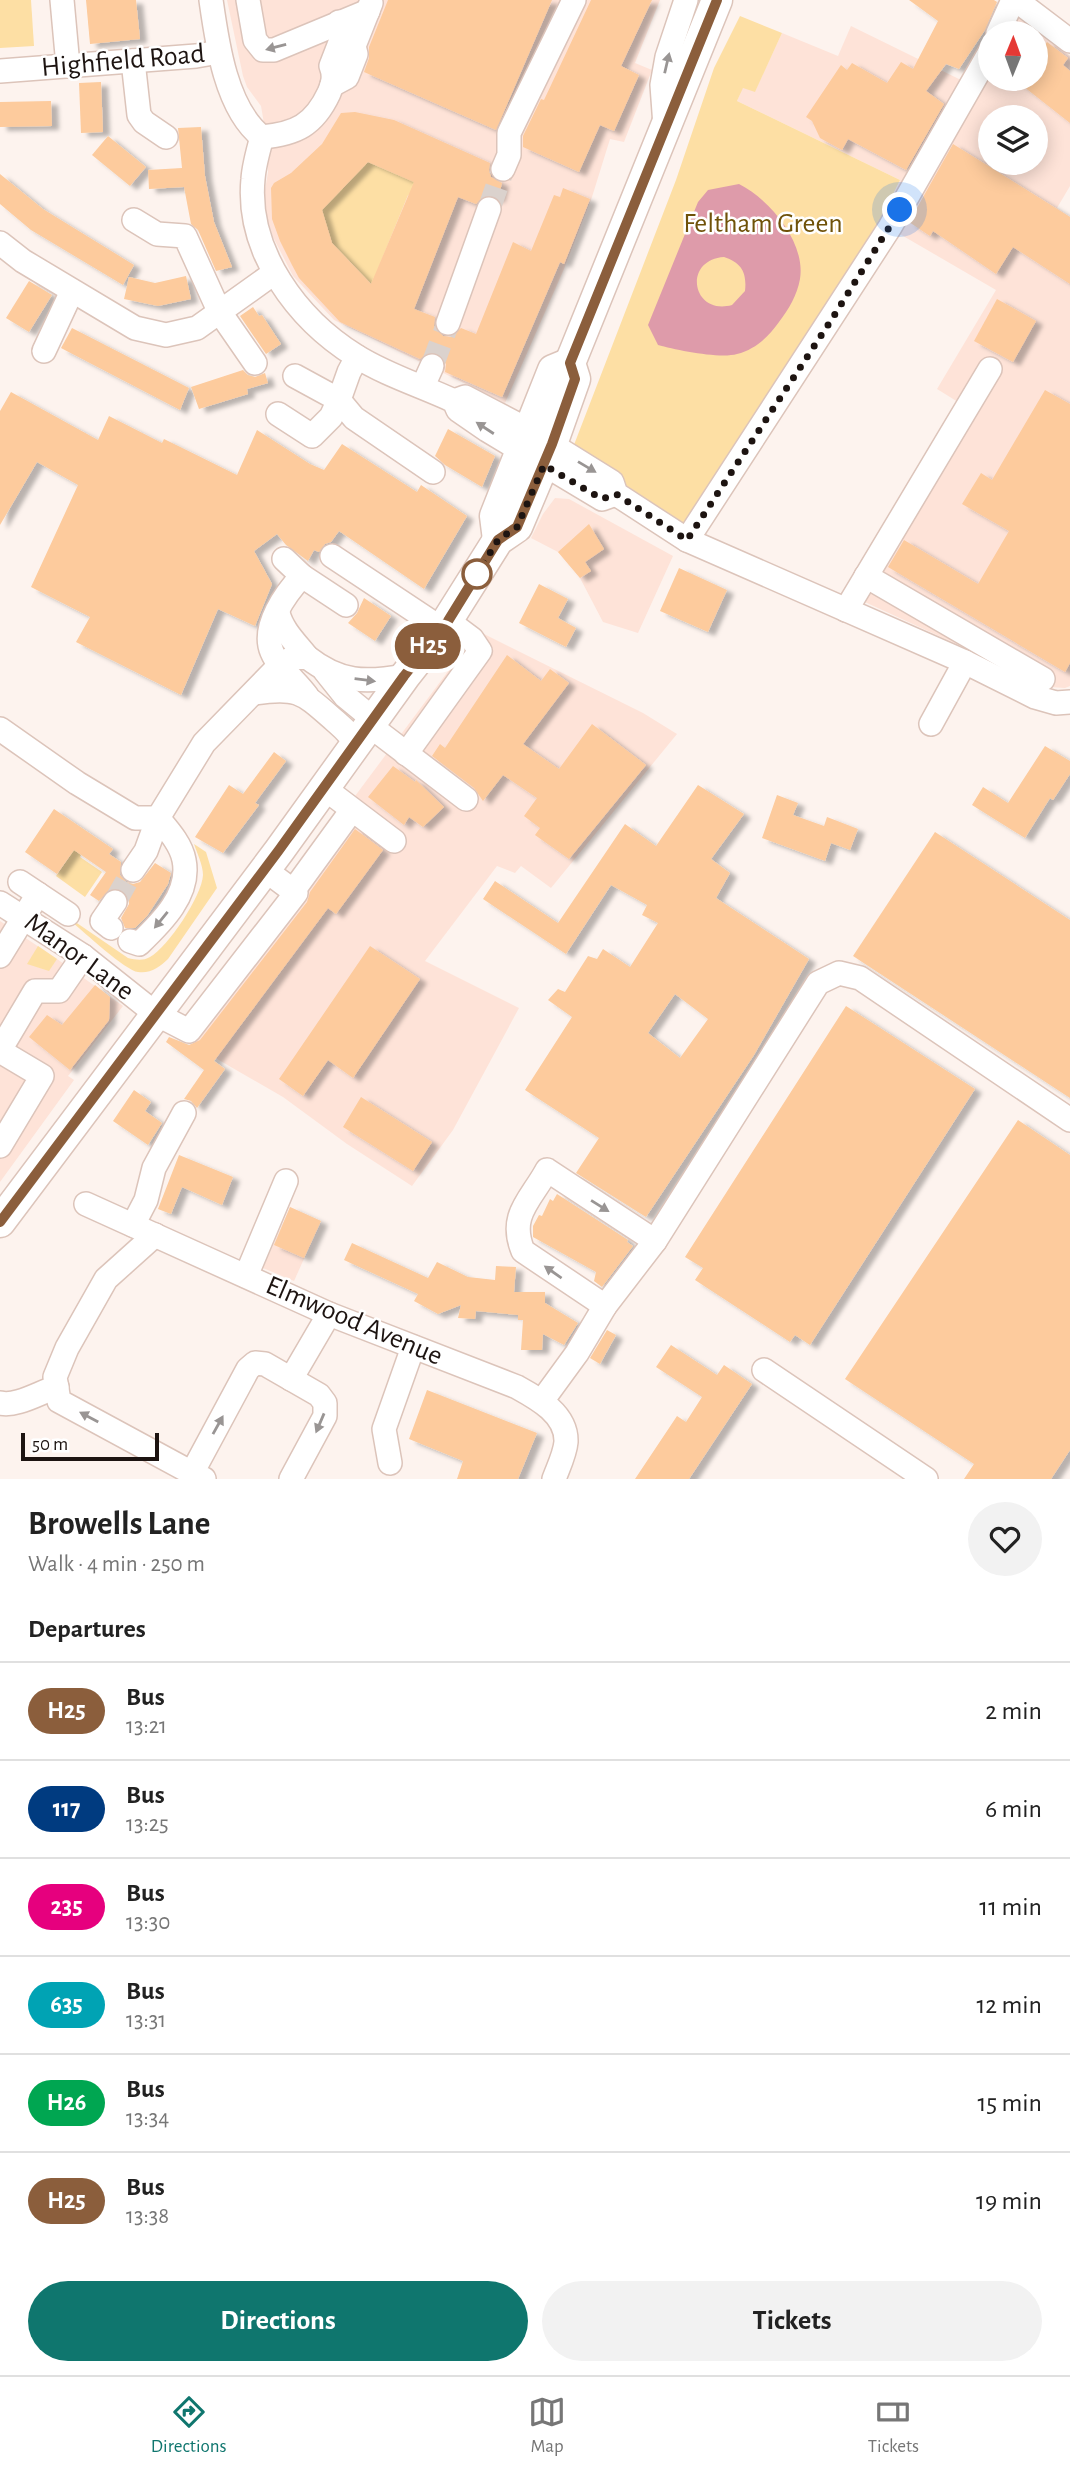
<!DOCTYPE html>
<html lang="en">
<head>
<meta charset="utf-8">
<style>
	:root { --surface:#fff; --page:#f2f2f2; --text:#222; --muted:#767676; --line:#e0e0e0; --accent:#0f766e }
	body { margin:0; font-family:"Alegreya Sans",sans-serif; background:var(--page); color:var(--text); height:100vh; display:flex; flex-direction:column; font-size:26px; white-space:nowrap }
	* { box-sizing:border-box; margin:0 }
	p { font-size:23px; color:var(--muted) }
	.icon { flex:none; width:38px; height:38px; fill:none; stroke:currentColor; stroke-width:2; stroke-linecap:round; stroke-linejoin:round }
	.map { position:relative; height:1479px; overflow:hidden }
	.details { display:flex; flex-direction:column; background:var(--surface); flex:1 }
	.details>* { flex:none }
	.badge { padding:0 14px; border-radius:23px; font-size:24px; line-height:46px }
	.needle { width:46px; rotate:1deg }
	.buttons { position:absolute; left:978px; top:21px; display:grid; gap:14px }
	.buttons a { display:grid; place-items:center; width:70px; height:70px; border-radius:50%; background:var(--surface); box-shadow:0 4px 18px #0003; font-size:35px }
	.scale { position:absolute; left:21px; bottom:18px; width:138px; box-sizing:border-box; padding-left:7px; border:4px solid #1d1411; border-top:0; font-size:19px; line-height:24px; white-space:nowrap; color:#1d1411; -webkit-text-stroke:5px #fff; paint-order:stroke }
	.you { position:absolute; width:35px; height:35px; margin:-18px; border:5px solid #fff; border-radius:50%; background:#1a73e8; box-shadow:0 0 0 10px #1a73e833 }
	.map>.badge { position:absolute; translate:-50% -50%; box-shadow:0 0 0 4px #fff }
	h2 { padding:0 28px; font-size:26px; line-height:63px }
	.round { display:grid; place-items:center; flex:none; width:74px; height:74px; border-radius:37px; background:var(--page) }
	.summary { display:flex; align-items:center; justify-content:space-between; height:119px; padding:0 28px }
	h1 { font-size:33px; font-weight:600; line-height:52px }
	.primary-button { display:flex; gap:14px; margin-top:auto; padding:14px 28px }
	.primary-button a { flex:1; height:80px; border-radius:42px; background:var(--accent); color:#fff; font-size:28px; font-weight:600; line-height:80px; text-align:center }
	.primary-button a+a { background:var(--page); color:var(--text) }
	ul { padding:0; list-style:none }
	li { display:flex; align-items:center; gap:21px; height:98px; padding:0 28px; border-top:2px solid var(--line) }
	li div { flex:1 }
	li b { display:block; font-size:26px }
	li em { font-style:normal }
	li .badge { min-width:77px; font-weight:700; text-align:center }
	.dock { display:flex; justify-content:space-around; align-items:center; height:98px; border-top:2px solid var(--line); background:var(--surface); font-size:19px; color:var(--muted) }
	.dock a { display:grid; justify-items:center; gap:4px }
	.dock .selected { color:var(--accent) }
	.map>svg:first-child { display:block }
</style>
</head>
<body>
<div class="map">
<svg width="1070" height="1479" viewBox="0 0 1070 1479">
	<defs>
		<filter id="shadow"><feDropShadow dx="7" dy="4" stdDeviation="2" flood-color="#0004"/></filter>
	</defs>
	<rect width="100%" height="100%" fill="#fdf3ee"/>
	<g fill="#fee3d8" fill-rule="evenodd">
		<path d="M 227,0 L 660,0 L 635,63 L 652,70 L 624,142 L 610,139 L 592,197 L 564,269 L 505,403 L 334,320 L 293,276 L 273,237 L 266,214 L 264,196 L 268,172 L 268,147 L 261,106 L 247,87 L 243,76 Z"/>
		<path d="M 1005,7 L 1070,56 L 1070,186 L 1057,208 L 1070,217 L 1070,686 L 1065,688 L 1050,687 L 843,592 L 958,402 L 937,389 L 996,290 L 898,233 L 881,219 L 900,180 L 737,101 L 743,87 L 755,91 L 782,33 L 838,56 L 851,26 L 961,80 ZM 990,33 L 1036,33 L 1036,79 L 990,79 ZM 990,117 L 1036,117 L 1036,163 L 990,163 Z"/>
		<path d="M 555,498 L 569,499 L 673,556 L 638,633 L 603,622 L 580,578 L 558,552 L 531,538 L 543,514 Z"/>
		<path d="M 478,631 L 643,713 L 677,734 L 551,888 L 521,866 L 515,873 L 497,866 L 425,961 L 519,1008 L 453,1130 L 412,1186 L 347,1144 L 283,1097 L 205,1052 L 175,1029 L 291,882 Z"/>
		<path d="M 0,921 L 57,959 L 123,1006 L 68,1076 L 74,1080 L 0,1182 Z"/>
		<path d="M 290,1207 L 321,1221 L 294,1281 L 263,1268 Z"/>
	</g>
	<g fill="#fddfa4">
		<path d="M 0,0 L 31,0 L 34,46 L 0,48 Z"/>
		<path d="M 740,16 L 782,33 L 755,92 L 743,88 L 737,101 L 900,180 L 881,219 L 686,525 L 572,450 L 676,180 L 714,68 Z"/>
		<path d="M 368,162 L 431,189 L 408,195 L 377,271 L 374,287 L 332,243 L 322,210 Z"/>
		<path d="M 194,844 L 206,852 L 217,888 L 168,959 C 160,967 150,974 138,972 C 126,971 84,932 72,922 L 71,919 L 128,958 C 136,960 143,961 150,957 C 168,947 202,896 203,875 C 203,865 197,853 194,844 Z"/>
		<path d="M 74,850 L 81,855 L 80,857 L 102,872 L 85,897 L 56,876 Z"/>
		<path d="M 38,946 L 57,959 L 49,971 L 27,964 Z"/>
	</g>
	<path fill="#de9baa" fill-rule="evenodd" d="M 739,184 C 769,199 806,242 800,279 C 797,295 789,309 779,322 C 768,337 756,349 737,354 C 720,359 676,350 658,345 L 648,325 L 698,202 L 708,190 ZM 724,257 C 742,263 747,273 745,291 L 732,305 C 692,316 682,260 724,257 Z"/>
	<g fill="#fdcb9d" fill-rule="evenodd" filter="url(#shadow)">
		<path d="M 86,0 L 136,0 L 140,39 L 90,44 Z"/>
		<path d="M 388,0 L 552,0 L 496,130 L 364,72 L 369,58 L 369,47 Z"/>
		<path d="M 591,0 L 652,0 L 621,66 L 639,75 L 614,131 L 600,125 L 579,172 L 523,147 L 523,136 L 541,99 L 544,100 Z"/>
		<path d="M 909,0 L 994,0 L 997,2 L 985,30 L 959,69 L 946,64 L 926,91 L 944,104 L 906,170 L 848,139 L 842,150 L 820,138 L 812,121 L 806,117 L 841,65 L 847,70 L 852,63 L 887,83 L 901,62 L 913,69 L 938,21 Z"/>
		<path d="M 1047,42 L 1068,58 L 1063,65 L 1070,71 L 1070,123 L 1014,79 L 1036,79 L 1036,57 Z"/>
		<path d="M 101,82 L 103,132 L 81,133 L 79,83 Z"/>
		<path d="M 51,101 L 52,126 L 0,127 L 0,102 Z"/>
		<path d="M 355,112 L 394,120 L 490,163 L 489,170 L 491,177 L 502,183 L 498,199 L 486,195 L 476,204 L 458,197 L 414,309 L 435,317 L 434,326 L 443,336 L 451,337 L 461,328 L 476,334 L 513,242 L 531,251 L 554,195 L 560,197 L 563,188 L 590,199 L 564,264 L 560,262 L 502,397 L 445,372 L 446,364 L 438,354 L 430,352 L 420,359 L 340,322 L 299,278 L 292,265 L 280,241 L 272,219 L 271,188 L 274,183 L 291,173 L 322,144 L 341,113 ZM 368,162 L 414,182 L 371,284 L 332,243 L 322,210 Z"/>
		<path d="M 201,127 L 205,176 L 214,222 L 232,267 L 216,271 L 198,230 L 191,224 L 184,187 L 149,189 L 148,170 L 182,168 L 178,128 Z"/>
		<path d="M 108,136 L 146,167 L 130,186 L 92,155 Z"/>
		<path d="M 953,144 L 1070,217 L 1070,284 L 1013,247 L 996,274 L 933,231 L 930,236 L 909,222 Z"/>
		<path d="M 0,174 L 43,209 L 134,265 L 123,285 L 31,230 L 0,204 Z"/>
		<path d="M 186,276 L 191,299 L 158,306 L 124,299 L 129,277 L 155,283 Z"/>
		<path d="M 29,281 L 52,295 L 29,332 L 6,318 Z"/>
		<path d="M 997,299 L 1036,321 L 1013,362 L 974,341 Z"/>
		<path d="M 253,307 L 259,316 L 262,315 L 281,344 L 266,354 L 240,316 Z"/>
		<path d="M 72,328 L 189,388 L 180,410 L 61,348 Z"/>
		<path d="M 243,370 L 248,375 L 255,377 L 265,373 L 268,383 L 247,389 L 248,394 L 199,409 L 191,387 Z"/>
		<path d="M 1045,390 L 1070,404 L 1070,663 L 1065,672 L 888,567 L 904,540 L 978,584 L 1009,531 L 962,504 L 981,473 L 992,480 Z"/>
		<path d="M 11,392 L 98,440 L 109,416 L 162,443 L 164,439 L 237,475 L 257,430 L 310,464 L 324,470 L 342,444 L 417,492 L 421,485 L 467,516 L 424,589 L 339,531 L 331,542 L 325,544 L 319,552 L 314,550 L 308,561 L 286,545 L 277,534 L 254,551 L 272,584 L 255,626 L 218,609 L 181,695 L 76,642 L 90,617 L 31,587 L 78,485 L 37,462 L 0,525 L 0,411 Z"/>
		<path d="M 448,429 L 495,456 L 482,487 L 445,465 L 435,456 Z"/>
		<path d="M 589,524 L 604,549 L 585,562 L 591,571 L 580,578 L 558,552 Z"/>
		<path d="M 679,568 L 727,590 L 708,632 L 660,611 Z"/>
		<path d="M 539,584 L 568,599 L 558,618 L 576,628 L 566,647 L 519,623 Z"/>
		<path d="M 364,598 L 391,616 L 375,641 L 348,623 L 357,613 Z"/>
		<path d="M 507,655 L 541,681 L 550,669 L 569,683 L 523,744 L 559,769 L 592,724 L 646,765 L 569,859 L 535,835 L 540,828 L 524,816 L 537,798 L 503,775 L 483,801 L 474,788 L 432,756 L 440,744 L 445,748 Z"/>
		<path d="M 1045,746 L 1070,761 L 1070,774 L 1053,800 L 1050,798 L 1025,838 L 972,805 L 983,787 L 1008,803 Z"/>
		<path d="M 274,752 L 286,761 L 255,803 L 259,805 L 223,853 L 195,837 L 229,785 L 243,794 Z"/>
		<path d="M 393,766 L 415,782 L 416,780 L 444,807 L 423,827 L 409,817 L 404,825 L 368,797 Z"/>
		<path d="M 698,785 L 744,814 L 711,859 L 730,873 L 716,898 L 809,959 L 754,1055 L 646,1217 L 576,1173 L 599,1138 L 525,1090 L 572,1017 L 548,1000 L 558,989 L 565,992 L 588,956 L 597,959 L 603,949 L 630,967 L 658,923 L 642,915 L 647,905 L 611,885 L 566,954 L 483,899 L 495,881 L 558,923 L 625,824 L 656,846 ZM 675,994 L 708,1019 L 680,1058 L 648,1033 Z"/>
		<path d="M 777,795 L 798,803 L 793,815 L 824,826 L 827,817 L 858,829 L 850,850 L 831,843 L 825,861 L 762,838 Z"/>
		<path d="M 54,809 L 113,849 L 109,854 L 121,862 L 120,875 L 126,882 L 133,884 L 140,882 L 155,863 L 171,873 L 168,884 L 147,916 L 135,928 L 125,928 L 121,918 L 129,904 L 128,897 L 123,891 L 117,888 L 110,889 L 99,901 L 90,895 L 106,872 L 74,850 L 57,874 L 25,852 Z"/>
		<path d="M 355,829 L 383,850 L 336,914 L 328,908 L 214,1061 L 225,1069 L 197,1108 L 191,1101 L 184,1099 L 204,1070 L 166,1042 L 169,1037 L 189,1045 L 200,1040 L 307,902 L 310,892 Z"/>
		<path d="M 935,832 L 1070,920 L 1070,1098 L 853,956 Z"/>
		<path d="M 370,946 L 420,979 L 353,1078 L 328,1060 L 303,1096 L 279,1079 Z"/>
		<path d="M 95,985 L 110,997 L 109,1020 L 70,1070 L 29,1037 L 47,1015 L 62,1025 Z"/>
		<path d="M 846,1006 L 975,1089 L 810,1345 L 795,1335 L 790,1342 L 695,1280 L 703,1268 L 685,1257 Z"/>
		<path d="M 134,1090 L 151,1102 L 145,1111 L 162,1123 L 148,1145 L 113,1121 Z"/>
		<path d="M 361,1097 L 432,1142 L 413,1171 L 343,1127 Z"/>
		<path d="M 1018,1120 L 1070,1155 L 1070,1450 L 1051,1479 L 964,1479 L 974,1464 L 845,1379 Z"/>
		<path d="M 179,1155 L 233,1177 L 222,1205 L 182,1187 L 171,1214 L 158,1209 Z"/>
		<path d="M 557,1194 L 628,1240 L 627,1242 L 633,1246 L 602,1287 L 594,1281 L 596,1272 L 533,1237 L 533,1226 L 539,1215 L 542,1216 L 550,1199 L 553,1201 Z"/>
		<path d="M 290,1207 L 321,1221 L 304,1258 L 274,1245 Z"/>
		<path d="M 352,1243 L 428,1278 L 437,1262 L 468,1277 L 495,1280 L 496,1266 L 516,1267 L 514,1292 L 545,1292 L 545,1303 L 578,1323 L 564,1345 L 543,1334 L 542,1350 L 521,1350 L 523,1320 L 518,1320 L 518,1315 L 476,1311 L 475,1319 L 458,1318 L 461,1305 L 438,1314 L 414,1301 L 418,1294 L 344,1260 Z"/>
		<path d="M 607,1330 L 616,1335 L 600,1364 L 590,1358 Z"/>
		<path d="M 671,1345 L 717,1375 L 724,1365 L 752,1384 L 689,1479 L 635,1479 L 677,1416 L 686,1422 L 702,1397 L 656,1367 Z"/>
		<path d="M 427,1390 L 537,1433 L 518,1479 L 457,1479 L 463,1461 L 409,1439 Z"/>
	</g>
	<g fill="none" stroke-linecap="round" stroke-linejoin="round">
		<g stroke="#dbd2cd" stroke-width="23" stroke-dasharray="23 11" stroke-linecap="butt">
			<path d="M 489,209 L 503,169"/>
			<path d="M 432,366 L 448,323"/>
			<path d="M 115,902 L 133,870"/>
		</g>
		<g stroke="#dcc4ba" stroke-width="26">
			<g id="minor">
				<path d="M 62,0 L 68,66"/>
				<path d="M 211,0 C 217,43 226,109 262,137"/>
				<path d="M 248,0 L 255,40 L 263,50 L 274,50 L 368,11"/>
				<path d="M 1016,0 L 1070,41"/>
				<path d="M 998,33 L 1013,0"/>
				<path d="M 133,61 L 139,115 L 144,122 L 166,137"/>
				<path d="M 0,71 L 196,56 L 219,52"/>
				<path d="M 332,85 L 347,77 L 356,54 L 354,46 L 371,3"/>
				<path d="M 665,126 L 662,85 L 667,57 L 686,0"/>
				<path d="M 262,137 C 258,151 254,165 253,179 C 246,252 298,320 356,356 C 386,375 422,386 454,401 L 458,410 L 487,430 L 602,499 L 616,494"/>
				<path d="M 262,137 C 296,134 314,125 329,93 C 333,83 335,76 331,66 L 343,35 L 339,22"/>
				<path d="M 503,169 L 509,155 L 509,133 L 574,0"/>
				<path d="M 134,220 L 157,234 L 185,236 L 219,311 L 255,363"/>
				<path d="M 0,243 L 23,261 L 135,328 L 166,335 L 197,328 L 274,273"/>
				<path d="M 448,323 L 489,209"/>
				<path d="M 44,351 L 72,291"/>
				<path d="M 295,376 L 339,400 L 349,372 L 357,357"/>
				<path d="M 423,386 L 432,366"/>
				<path d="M 454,401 L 465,397 L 530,431 L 612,482 L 616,494 L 687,540 L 965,662 L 1035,697 L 1056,703 L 1070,702"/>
				<path d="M 278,414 L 312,436 L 331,417 L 339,400 L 354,418 L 433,472"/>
				<path d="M 687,540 L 890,227 L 990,52"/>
				<path d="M 332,556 L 442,629"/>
				<path d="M 284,559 L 302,576 L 346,605"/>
				<path d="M 302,576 C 286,593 261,627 272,652 C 278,667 297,682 307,696"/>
				<path d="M 866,576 L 1043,679"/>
				<path d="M 846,610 L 990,369"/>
				<path d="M 278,613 C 282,630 296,643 307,657"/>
				<path d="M 325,671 L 345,696 L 373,719"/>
				<path d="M 255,693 C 298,686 303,693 334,720 C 343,728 351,734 356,745"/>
				<path d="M 931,724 L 965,662"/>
				<path d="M 369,725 L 466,799"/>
				<path d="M 0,729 L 77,783 L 135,818 L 158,818 C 168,830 181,844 184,860 C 191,894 161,923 139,944 L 130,941"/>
				<path d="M 406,754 L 480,651 L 472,639 L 448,621"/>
				<path d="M 324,788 L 394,841"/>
				<path d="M 133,870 L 146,851 L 158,818 L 204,743 L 281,664 L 292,658 L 307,657 C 340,683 365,683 405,676"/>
				<path d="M 20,882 L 38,894"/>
				<path d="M 293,891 L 352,810"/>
				<path d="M 0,903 L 83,956 L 156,1014 L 189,1031 L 296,893 L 264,869"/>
				<path d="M 111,928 L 102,921 L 115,902"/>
				<path d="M 0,956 L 38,894 L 68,914"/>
				<path d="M 0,1050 L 35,991 L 59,991 L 83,956"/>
				<path d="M 0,1051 L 42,1076 L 0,1146"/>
				<path d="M 86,1204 L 329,1314 L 517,1387 C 537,1398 567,1414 566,1442 C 565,1454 558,1468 554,1479"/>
				<path d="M 133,1225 L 146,1200 L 154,1168 L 184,1113"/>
				<path d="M 155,1235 L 106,1279 L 67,1348 L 55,1377 L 59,1401 L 192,1473"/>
				<path d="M 246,1276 L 286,1181"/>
				<path d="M 605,1306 L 523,1251 C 508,1215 531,1200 547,1170 L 655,1241"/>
				<path d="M 764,1370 L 926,1479"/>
				<path d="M 291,1379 L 329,1314"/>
				<path d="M 542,1401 L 577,1353 L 605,1306 L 655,1241 L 818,983 L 839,973 L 860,978 L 1070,1120"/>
				<path d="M 0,1403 C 17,1407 40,1392 57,1387"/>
				<path d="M 390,1463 L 384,1429 L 413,1347"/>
				<path d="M 204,1479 L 192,1473 L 248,1369 L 255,1363 L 265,1364 L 319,1395 L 325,1403 L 325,1416 L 291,1479"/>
			</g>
		</g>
		<g stroke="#dcc4ba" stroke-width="33">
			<g id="major">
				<path d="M 498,540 L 495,516 L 553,370 L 570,363"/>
				<path d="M 0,1222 L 279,851 L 405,676 L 442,629 L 498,540 L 517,527 L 552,444 L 575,379 L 570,363 L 717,0"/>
			</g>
		</g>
		<use href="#minor" stroke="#fff" stroke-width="23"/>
		<use href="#major" stroke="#fff" stroke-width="30"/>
	</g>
	<defs><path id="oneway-solid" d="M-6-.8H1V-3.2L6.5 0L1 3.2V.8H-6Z" transform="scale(1.75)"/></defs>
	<g fill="#999594">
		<use href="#oneway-solid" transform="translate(276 47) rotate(165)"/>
		<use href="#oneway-solid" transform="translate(667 63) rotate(-77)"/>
		<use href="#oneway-solid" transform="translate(485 428) rotate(-147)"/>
		<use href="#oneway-solid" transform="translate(587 467) rotate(31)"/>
		<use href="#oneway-solid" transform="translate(365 680) rotate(7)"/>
		<use href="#oneway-solid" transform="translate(161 920) rotate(129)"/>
		<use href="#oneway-solid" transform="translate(600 1206) rotate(32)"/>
		<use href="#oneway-solid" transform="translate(553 1272) rotate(-145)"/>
		<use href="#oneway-solid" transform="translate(89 1417) rotate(-152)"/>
		<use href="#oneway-solid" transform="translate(320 1423) rotate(113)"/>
		<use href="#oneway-solid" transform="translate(218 1425) rotate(-61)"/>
	</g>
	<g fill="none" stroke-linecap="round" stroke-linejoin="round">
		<g stroke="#fff" stroke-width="16">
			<path id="line" d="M 0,1222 L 279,850 L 404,676 L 448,621 L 498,540 L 517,527 L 552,444 L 575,379 L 570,363 L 717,0"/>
		</g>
		<use href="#line" stroke="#8b5e3c" stroke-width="10"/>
		<path stroke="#1d1411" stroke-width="7" stroke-dasharray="0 12.6" d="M 477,574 L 498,540 L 517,527 L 544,465 L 602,499 L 616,494 L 687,540 L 830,322 L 900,210"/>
	</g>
	<circle fill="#fff" stroke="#8b5e3c" stroke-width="3.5" cx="477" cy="574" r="14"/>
	<g text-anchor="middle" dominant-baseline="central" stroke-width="5" stroke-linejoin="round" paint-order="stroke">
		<g font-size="28" fill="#1d1411" stroke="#fff">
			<text transform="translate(123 61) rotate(-5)">Highfield Road</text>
			<text transform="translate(79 957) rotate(36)">Manor Lane</text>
			<text transform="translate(354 1321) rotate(23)">Elmwood Avenue</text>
		</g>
		<g font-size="28" fill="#6f5209" stroke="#fff">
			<text x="763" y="224">Feltham Green</text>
		</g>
	</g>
</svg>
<div class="buttons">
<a><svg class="needle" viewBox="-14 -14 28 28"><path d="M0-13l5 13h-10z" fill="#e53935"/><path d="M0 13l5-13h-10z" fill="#767676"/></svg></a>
<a><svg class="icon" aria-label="layers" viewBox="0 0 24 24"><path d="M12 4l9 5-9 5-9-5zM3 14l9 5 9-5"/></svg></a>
</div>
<div class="scale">50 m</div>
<div class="you" style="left:900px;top:210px"></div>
<b class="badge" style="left:428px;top:646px;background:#8b5e3c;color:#fff">H25</b>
</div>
<section class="details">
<div class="summary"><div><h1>Browells Lane</h1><p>Walk · 4 min · 250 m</p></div><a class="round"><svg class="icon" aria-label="heart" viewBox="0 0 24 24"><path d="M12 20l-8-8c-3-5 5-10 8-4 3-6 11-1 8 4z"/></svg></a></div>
<h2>Departures</h2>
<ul>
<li><span class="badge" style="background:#8b5e3c;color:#fff">H25</span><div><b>Bus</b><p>13:21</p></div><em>2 min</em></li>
<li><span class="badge" style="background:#003b80;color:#fff">117</span><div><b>Bus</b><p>13:25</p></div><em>6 min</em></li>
<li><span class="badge" style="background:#e6007e;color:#fff">235</span><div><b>Bus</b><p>13:30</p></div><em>11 min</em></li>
<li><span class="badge" style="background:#00a3b4;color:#fff">635</span><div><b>Bus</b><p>13:31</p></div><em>12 min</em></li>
<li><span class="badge" style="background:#00a651;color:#fff">H26</span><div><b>Bus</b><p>13:34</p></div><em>15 min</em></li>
<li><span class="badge" style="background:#8b5e3c;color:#fff">H25</span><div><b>Bus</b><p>13:38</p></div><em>19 min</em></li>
</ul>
<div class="primary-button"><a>Directions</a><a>Tickets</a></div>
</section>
<nav class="dock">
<a class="selected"><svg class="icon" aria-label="directions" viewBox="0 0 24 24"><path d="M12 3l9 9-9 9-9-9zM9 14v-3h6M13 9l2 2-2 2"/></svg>Directions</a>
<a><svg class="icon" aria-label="map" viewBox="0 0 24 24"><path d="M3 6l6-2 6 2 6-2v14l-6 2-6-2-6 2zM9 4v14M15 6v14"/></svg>Map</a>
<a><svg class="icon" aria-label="tickets" viewBox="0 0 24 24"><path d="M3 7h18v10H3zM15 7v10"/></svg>Tickets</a>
</nav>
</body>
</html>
